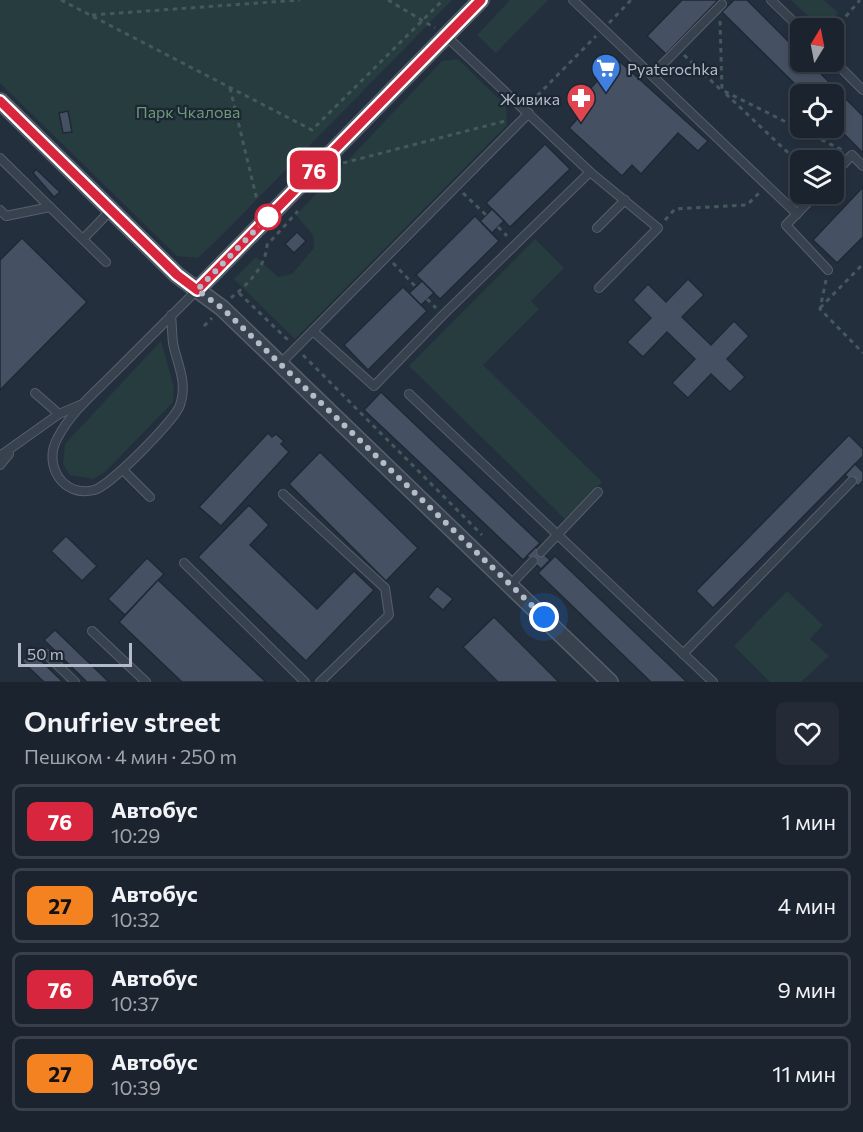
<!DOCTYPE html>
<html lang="ru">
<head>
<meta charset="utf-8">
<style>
	:root { --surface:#1b232e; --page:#242b36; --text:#f1f3f6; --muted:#a0a4aa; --line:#39404a }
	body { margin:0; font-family:Commissioner,sans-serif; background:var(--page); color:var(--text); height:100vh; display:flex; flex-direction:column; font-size:22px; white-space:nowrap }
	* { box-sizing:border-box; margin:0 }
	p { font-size:20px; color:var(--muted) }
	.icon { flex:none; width:33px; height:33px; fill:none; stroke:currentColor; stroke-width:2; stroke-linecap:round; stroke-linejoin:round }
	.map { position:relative; height:682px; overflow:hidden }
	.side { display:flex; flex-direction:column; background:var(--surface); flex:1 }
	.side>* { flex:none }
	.badge { padding:0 12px; border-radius:9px; font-size:21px; line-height:39px }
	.needle { width:39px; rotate:10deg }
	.tools { position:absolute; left:790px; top:18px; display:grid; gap:12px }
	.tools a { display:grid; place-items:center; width:54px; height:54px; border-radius:9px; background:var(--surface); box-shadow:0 3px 9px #0003,0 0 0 2px var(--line); font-size:30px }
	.scale { position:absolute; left:18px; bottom:15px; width:114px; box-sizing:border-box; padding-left:6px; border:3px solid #b4bcc9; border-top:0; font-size:16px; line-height:21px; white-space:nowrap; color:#b4bcc9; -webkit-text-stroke:4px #1d2633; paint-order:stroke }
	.you { position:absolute; width:30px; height:30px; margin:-15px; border:4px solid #fff; border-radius:50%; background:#1a73e8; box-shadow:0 0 0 9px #1a73e833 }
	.map>.badge { position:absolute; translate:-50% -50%; box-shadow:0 0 0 3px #fff }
	.round { display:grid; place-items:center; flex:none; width:63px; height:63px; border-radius:9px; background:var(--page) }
	.overview { display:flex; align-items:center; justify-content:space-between; height:102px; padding:0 24px }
	h1 { font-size:28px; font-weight:600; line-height:45px }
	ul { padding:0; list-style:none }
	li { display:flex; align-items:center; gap:18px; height:75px; margin:0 12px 9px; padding:0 12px; border:3px solid var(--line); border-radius:9px }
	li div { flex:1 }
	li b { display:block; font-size:22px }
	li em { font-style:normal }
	li .badge { min-width:66px; font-weight:700; text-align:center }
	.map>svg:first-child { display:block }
</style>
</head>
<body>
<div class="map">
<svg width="863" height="682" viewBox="0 0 863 682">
	<rect width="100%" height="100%" fill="#242f3e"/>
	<g fill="#263c3f">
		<path d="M 0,0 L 452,0 L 222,235 L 198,258 L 177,256 L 0,83 Z"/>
		<path d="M 510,0 L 548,0 L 496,53 L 477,35 Z"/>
		<path d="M 791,0 L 824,0 L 838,13 L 827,28 L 821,28 Z"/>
		<path d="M 458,59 L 506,106 L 507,125 L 295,339 L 234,279 L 256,257 L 278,277 L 292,274 L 314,248 L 313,235 L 296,215 L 442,61 Z"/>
		<path d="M 535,239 L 564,268 L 531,301 L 539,309 L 483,365 L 602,482 L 565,519 L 409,366 Z"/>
		<path d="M 161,341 L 174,388 L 173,402 L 105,472 L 93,479 L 70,475 L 63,464 L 65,444 Z"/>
		<path d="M 787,591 L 823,625 L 810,639 L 829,656 L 801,682 L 770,682 L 734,646 Z"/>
	</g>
	<g fill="#455162" stroke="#1f2835" stroke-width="1.5">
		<path d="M 682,0 L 718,0 L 666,54 L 647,36 Z"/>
		<path d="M 734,0 L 747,0 L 801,54 L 801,62 L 809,62 L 863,116 L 863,153 L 834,124 L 834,94 L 805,94 L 722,12 Z"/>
		<path d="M 617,59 L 708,141 L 698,151 L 678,133 L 641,174 L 632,165 L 622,176 L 569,128 L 588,107 L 580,100 Z"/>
		<path d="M 68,111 L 72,132 L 63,133 L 59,113 Z"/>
		<path d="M 545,144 L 570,169 L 510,227 L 486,203 Z"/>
		<path d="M 36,169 L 60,192 L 54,197 L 33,173 Z"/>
		<path d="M 863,187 L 863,237 L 837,263 L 813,240 Z"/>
		<path d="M 492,209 L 504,221 L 492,233 L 480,221 Z"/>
		<path d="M 475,216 L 499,241 L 440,299 L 416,275 Z"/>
		<path d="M 297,232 L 306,241 L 294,253 L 285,244 Z"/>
		<path d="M 22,238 L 87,302 L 0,390 L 0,260 Z"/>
		<path d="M 688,279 L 704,295 L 682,317 L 711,345 L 734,321 L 749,336 L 727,359 L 745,377 L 730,392 L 711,374 L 688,398 L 672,383 L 695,359 L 667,332 L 643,357 L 627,342 L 651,318 L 633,300 L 648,284 L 666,302 Z"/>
		<path d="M 422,281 L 434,293 L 421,305 L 409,293 Z"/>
		<path d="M 403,287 L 427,311 L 368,370 L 344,345 Z"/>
		<path d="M 381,392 L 540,543 L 523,560 L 364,410 Z"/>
		<path d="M 268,433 L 272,437 L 276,434 L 284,441 L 281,444 L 289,452 L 221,526 L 199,507 Z"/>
		<path d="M 849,435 L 863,449 L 863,456 L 713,608 L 696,591 Z"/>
		<path d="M 320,452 L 418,548 L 386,581 L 289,484 Z"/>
		<path d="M 855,464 L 863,472 L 863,481 L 858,486 L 845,475 Z"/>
		<path d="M 249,505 L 269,525 L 250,545 L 317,609 L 354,571 L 374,590 L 306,661 L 198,557 Z"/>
		<path d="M 66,536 L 97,566 L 82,581 L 51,551 Z"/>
		<path d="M 536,547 L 550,560 L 541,569 L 527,556 Z"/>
		<path d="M 555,556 L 687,682 L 651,682 L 538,573 Z"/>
		<path d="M 147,558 L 164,574 L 125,615 L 108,599 Z"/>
		<path d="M 158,580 L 266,682 L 182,682 L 119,622 Z"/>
		<path d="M 437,586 L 453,599 L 443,610 L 428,597 Z"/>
		<path d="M 494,617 L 559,682 L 498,682 L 463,647 Z"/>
		<path d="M 55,630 L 109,682 L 87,682 L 44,640 Z"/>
		<path d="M 32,652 L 63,682 L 44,682 L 22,661 Z"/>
	</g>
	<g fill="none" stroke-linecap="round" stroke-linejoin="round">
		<g stroke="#565f6c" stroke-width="10">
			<g id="lane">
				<path d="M 573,0 L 797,214"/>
				<path d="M 771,0 L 801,29"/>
				<path d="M 446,36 L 590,172 L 658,228 L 599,288"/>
				<path d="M 834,61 L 863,90"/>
				<path d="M 653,74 L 722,4"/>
				<path d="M 0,158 L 106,262"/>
				<path d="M 834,174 L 852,155 L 863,166"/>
				<path d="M 816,194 L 786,225 L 828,270"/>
				<path d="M 0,210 L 6,216 L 50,207"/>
				<path d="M 597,228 L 625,200"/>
				<path d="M 83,239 L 111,210"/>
				<path d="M 171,315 C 172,324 172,334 173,343 C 177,364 188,382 180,405 C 176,419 109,487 94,490 C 63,498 43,465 57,439 C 70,413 93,394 113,374 C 141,346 169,318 197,290"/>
				<path d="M 313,331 L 374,386 L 443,315 L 590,172"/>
				<path d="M 280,364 L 529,113"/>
				<path d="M 35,393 L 59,414"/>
				<path d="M 409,394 L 713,682"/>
				<path d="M 0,456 L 59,414 L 80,405"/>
				<path d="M 0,465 L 9,454"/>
				<path d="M 123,470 L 150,497"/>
				<path d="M 283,494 L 385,588 L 389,615 L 320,682"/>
				<path d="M 541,552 L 598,492"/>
				<path d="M 184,563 L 305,682"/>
				<path d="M 511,584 L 533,561"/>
				<path d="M 92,631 L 146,682"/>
				<path d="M 46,654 L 75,682"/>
				<path d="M 683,654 L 852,481"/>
			</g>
		</g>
		<g stroke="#565f6c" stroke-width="18">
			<g id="street">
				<path d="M 0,101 L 177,275 L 222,308 L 610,682"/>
				<path d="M 197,290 L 481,0"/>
			</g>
		</g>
		<g stroke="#44595c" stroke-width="3" stroke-dasharray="4.5 4.5" stroke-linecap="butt">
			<path d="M 61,0 L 312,130 L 443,0"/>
			<path d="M 388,0 L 435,28"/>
			<path d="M 92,15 L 300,0"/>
			<path d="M 720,21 L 722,90 L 842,150"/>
			<path d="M 609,23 L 631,0"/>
			<path d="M 834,30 L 860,0"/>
			<path d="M 684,55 L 721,90"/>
			<path d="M 230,88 L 257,200"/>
			<path d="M 726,94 L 801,165"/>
			<path d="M 531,102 L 596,36"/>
			<path d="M 343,163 L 505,121"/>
			<path d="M 463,193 L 486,215"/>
			<path d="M 665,220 L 675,209 L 747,205 L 759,193"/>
			<path d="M 498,227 L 507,236"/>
			<path d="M 393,263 L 416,287"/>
			<path d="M 826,280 L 820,309 L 863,353"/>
			<path d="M 239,293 L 290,342"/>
			<path d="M 231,298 C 247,285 266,267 267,245 L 298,211"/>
			<path d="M 427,299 L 436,308"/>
			<path d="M 820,308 L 863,264"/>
			<path d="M 204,326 L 212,318"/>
			<path d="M 303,355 L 482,535"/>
		</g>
		<use href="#lane" stroke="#38414e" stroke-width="8"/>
		<use href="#street" stroke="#38414e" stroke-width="15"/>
	</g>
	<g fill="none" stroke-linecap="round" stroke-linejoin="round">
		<g stroke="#fff" stroke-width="14">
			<path id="line" d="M 0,101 L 177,275 L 197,290 L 481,0"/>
		</g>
		<use href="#line" stroke="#d7263d" stroke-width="9"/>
		<path stroke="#b4bcc9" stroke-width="6" stroke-dasharray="0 10.8" d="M 268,217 L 197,290 L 222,308 L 544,617"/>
	</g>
	<defs>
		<g id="supermarket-pin" transform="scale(1.5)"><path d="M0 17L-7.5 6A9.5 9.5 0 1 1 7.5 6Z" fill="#3f7fe0" stroke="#1d2633"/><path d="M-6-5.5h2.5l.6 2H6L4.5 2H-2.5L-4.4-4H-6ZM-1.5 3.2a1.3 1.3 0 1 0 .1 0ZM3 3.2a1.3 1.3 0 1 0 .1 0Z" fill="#fff"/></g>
		<g id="pharmacy-pin" transform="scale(1.5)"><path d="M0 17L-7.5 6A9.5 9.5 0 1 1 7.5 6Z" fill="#e0444e" stroke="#1d2633"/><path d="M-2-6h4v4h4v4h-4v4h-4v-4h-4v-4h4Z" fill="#fff"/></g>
	</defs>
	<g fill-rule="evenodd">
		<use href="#supermarket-pin" x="606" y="68"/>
		<use href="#pharmacy-pin" x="581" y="98"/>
	</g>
	<circle fill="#fff" stroke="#d7263d" stroke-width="3" cx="268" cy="217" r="12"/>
	<g text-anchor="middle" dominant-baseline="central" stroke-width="4.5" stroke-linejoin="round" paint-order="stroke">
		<g font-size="16" fill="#b4bcc9" stroke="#1d2633" text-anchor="start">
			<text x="627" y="68">Pyaterochka</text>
			<text x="560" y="98" text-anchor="end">Живика</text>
		</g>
		<g font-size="16" fill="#6b9a76" stroke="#1d2633">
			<text x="188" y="111">Парк Чкалова</text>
		</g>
	</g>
</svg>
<div class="tools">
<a><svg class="needle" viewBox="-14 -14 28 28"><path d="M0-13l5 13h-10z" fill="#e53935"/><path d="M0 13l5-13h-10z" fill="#a0a4aa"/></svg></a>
<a><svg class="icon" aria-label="locate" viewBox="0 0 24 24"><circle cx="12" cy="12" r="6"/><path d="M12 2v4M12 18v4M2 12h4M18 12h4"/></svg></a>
<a><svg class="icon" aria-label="layers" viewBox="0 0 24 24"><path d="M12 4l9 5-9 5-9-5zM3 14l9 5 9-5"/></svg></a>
</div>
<div class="scale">50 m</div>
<div class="you" style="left:544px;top:617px"></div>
<b class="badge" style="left:314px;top:170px;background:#d7263d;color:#fff">76</b>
</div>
<section class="side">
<div class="overview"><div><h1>Onufriev street</h1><p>Пешком · 4 мин · 250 m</p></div><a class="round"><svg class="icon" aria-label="heart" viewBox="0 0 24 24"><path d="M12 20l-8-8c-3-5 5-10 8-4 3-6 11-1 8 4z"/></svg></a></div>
<ul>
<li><span class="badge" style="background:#d7263d;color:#fff">76</span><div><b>Автобус</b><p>10:29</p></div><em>1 мин</em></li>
<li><span class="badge" style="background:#f58220;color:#111">27</span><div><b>Автобус</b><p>10:32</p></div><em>4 мин</em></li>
<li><span class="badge" style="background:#d7263d;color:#fff">76</span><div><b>Автобус</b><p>10:37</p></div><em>9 мин</em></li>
<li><span class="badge" style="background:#f58220;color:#111">27</span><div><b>Автобус</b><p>10:39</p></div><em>11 мин</em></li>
</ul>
</section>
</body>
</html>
